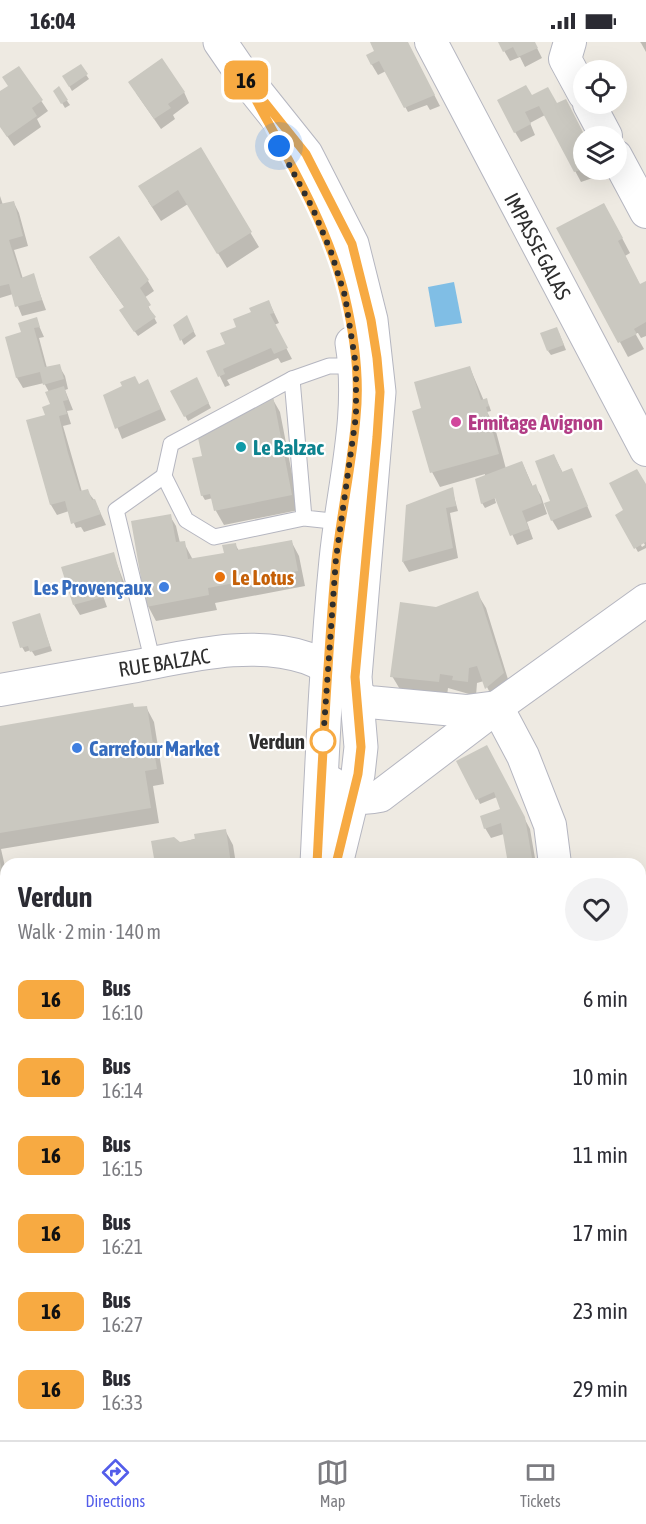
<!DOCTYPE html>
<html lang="en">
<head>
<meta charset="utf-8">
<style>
	:root { --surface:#fff; --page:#f2f2f3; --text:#2b2b33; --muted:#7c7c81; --line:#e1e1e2; --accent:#535dea }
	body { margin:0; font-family:"Asap Condensed",sans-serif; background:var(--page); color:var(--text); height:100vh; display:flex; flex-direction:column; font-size:22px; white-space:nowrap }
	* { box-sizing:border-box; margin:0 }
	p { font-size:20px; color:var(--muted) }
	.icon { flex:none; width:33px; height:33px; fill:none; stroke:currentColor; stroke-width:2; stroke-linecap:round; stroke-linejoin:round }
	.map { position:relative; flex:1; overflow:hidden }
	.sheet { position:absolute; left:0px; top:816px; width:646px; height:582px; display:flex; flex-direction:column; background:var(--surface); border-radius:18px 18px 0 0; box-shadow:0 6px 24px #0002 }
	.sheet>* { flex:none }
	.badge { padding:0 12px; border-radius:9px; font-size:21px; line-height:39px }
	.controls { position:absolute; left:573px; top:18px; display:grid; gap:12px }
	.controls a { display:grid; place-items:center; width:54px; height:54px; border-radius:50%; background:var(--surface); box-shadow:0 6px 24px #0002; font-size:30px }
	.you { position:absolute; width:30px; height:30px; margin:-15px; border:4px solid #fff; border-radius:50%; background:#1a73e8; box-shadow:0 0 0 9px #1a73e833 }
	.map>.badge { position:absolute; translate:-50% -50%; box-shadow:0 0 0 3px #fff }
	.round { display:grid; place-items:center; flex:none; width:63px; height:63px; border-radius:32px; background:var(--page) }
	.head { display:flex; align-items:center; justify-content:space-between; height:102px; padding:0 18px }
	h1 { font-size:28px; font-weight:700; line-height:45px }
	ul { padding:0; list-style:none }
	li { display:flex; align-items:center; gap:18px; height:78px; padding:0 18px }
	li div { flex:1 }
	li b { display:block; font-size:22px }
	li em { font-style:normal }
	li .badge { min-width:66px; font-weight:700; text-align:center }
	.status { display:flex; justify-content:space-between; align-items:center; height:42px; padding:0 30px; background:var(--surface); direction:ltr }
	.status svg { height:16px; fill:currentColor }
	.tab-bar { display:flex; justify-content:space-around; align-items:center; height:84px; border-top:2px solid var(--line); background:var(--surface); font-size:16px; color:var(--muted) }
	.tab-bar a { display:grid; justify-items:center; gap:3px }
	.tab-bar .on { color:var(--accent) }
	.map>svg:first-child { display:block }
</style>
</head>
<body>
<div class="status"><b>16:04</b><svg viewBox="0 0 49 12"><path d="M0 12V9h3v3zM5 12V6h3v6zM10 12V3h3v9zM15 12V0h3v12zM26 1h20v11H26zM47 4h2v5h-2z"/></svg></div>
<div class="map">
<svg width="646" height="1398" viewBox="0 0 646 1398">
	<rect width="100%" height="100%" fill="#eeeae2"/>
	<path fill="#80bee5" d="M 454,240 L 462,281 L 435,285 L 428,245 Z"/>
	<g fill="#0003">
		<path d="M 371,0 L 407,0 L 440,64 L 430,68 L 427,63 L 408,70 L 386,29 L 378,33 L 372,23 L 368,13 L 376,10 Z"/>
		<path d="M 499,0 L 534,0 L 542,16 L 525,25 L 520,15 L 510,19 Z"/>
		<path d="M 640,0 L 646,0 L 646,10 L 641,1 Z"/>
		<path d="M 80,24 L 89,37 L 72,49 L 64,35 Z"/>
		<path d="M 19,26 L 48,69 L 37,77 L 41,85 L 14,104 L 0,84 L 0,51 L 10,45 Z"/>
		<path d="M 58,46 L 70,63 L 65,66 L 55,49 Z"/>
		<path d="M 184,50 L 189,61 L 173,73 L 175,77 L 161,87 L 136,51 Z"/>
		<path d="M 531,55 L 557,63 L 584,94 L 584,128 L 602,128 L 604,132 L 581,140 L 545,73 L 530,81 L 535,93 L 521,100 L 515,90 Z"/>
		<path d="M 200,107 L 259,205 L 227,226 L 188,162 L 161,179 L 148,159 Z"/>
		<path d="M 0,154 L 3,163 L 14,161 L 19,171 L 28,204 L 14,208 L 23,237 L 33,233 L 46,268 L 22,274 L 13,252 L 0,256 Z"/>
		<path d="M 612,177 L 630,211 L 625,214 L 640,243 L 646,242 L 646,294 L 641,296 L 638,291 L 635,291 L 644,307 L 628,315 L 585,235 Z"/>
		<path d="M 96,225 L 148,239 L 154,249 L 144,256 L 157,281 L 138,294 L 123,273 L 125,266 Z"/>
		<path d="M 269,260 L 279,281 L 274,283 L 292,317 L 281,321 L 278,316 L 227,338 L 230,343 L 225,345 L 208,310 L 227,303 L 252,270 Z"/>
		<path d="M 36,277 L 44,295 L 39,296 L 47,326 L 59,324 L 65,334 L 68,347 L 65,348 L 73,368 L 67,369 L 71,382 L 63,384 L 82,450 L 87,449 L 95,459 L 106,483 L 84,490 L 81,485 L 76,486 L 69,469 L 57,473 L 51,463 L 47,374 L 51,364 L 49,350 L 44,341 L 23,346 L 17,336 L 7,296 L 23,291 Z"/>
		<path d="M 189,280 L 196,294 L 184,303 L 175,284 Z"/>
		<path d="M 559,291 L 566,308 L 551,313 L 548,309 Z"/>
		<path d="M 470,326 L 484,359 L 489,363 L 491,369 L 487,370 L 494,382 L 506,427 L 522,420 L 533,445 L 535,444 L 541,454 L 547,472 L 527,480 L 533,497 L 517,503 L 492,447 L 496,461 L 485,466 L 482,461 L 485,432 L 440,445 L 432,430 L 420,368 Z"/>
		<path d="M 199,342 L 211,366 L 188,379 L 172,350 Z"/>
		<path d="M 139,344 L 158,361 L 166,378 L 122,397 L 105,354 Z"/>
		<path d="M 272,356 L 280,370 L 299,468 L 224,483 L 216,469 L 213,456 L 205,458 L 202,453 L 204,416 Z"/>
		<path d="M 554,414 L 563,431 L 572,428 L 592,475 L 558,488 L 552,478 Z"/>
		<path d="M 611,442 L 646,445 L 646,506 L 638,510 L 617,473 L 623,470 L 642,505 L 645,503 Z"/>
		<path d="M 452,447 L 458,469 L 450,471 L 458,516 L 409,530 L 403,520 Z"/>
		<path d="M 170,474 L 176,484 L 180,501 L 184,501 L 193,518 L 225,512 L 235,502 L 239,509 L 291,499 L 299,514 L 305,544 L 215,561 L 217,568 L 156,579 L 148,564 Z"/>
		<path d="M 113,512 L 125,543 L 102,551 L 107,565 L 80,573 L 74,563 Z"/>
		<path d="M 477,551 L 486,566 L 511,647 L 495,661 L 484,639 L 477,641 L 476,654 L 448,646 L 447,654 L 401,649 L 392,634 L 436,566 Z"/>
		<path d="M 39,573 L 52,609 L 35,614 L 31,608 L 25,610 L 22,605 Z"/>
		<path d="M 146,665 L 154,680 L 164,742 L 153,744 L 159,781 L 1,807 L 6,829 L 6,886 L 0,888 L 0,686 Z"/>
		<path d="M 492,715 L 530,787 L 536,822 L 509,822 L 504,792 L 491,796 L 485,786 L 502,768 L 497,755 L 480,762 L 474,748 Z"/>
		<path d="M 225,788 L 233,803 L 236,822 L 157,822 L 180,801 Z"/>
		<path d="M 0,939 L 6,945 L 6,960 L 0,962 Z"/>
		<path d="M 640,1052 L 646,1054 L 646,1103 L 640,1101 Z"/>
		<path d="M 0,1114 L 6,1121 L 6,1141 L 2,1150 L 6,1153 L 6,1231 L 0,1226 Z"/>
		<path d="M 646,1145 L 646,1230 L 640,1231 L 640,1146 Z"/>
		<path d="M 484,1392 L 535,1392 L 530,1398 L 490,1398 Z"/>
	</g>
	<g fill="#cac8c0">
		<path d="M 370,0 L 408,0 L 435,53 L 404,66 L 379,19 L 371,23 L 366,13 L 374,9 Z"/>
		<path d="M 498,0 L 535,0 L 538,6 L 518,15 L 513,5 L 503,10 Z"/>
		<path d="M 162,16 L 185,50 L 168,62 L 171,66 L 154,77 L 128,40 Z"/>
		<path d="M 81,22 L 88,32 L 69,45 L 62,34 Z"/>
		<path d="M 19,24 L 43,58 L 32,66 L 37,74 L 7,95 L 0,85 L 0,49 L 8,44 L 2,35 Z"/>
		<path d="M 526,43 L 532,53 L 548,45 L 557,61 L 566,57 L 585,94 L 584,127 L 574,130 L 539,64 L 525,70 L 531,82 L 514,91 L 497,58 Z"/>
		<path d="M 59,44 L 68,58 L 61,62 L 53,49 Z"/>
		<path d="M 201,105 L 252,190 L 217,212 L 178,148 L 152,165 L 138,144 Z"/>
		<path d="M 14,159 L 23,194 L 9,198 L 21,236 L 34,231 L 42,258 L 15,265 L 9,242 L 0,244 L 0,162 Z"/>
		<path d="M 604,161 L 623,196 L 618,199 L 640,242 L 646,239 L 646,280 L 634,287 L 637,292 L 618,301 L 556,186 Z"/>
		<path d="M 119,194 L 149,238 L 140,246 L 151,263 L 148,265 L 156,275 L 134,290 L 119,268 L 124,265 L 89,215 Z"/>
		<path d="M 269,258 L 274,271 L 270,272 L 288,306 L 274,312 L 271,306 L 223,327 L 225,332 L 218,335 L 206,309 L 225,302 L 220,291 L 236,285 L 233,277 L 251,270 L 249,266 Z"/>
		<path d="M 187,273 L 194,289 L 180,299 L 173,283 Z"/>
		<path d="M 37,275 L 40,285 L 34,286 L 45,325 L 60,322 L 64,337 L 43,343 L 40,330 L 16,336 L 5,295 L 21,290 L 18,281 Z"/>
		<path d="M 557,285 L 564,303 L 547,309 L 540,291 Z"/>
		<path d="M 470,324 L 481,358 L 487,356 L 489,364 L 486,365 L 499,412 L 430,431 L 412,369 L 421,366 L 414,340 Z"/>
		<path d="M 135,334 L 139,342 L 148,337 L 161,367 L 115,387 L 103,353 L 122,344 L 120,340 Z"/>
		<path d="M 197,335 L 209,361 L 184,375 L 170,349 Z"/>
		<path d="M 64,344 L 68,358 L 63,359 L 67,372 L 59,374 L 68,411 L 80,449 L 88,447 L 92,458 L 95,457 L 101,472 L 71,482 L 65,459 L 50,463 L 26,378 L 45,373 L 42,365 L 50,362 L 45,350 Z"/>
		<path d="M 273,354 L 292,453 L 214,469 L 210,452 L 201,454 L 192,416 L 202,414 L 198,396 Z"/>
		<path d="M 554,412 L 562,430 L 572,426 L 588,464 L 551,479 L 544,461 L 550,459 L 535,419 Z"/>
		<path d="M 522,419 L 532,444 L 536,442 L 542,461 L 522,469 L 529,487 L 510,494 L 495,456 L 481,462 L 475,437 Z"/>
		<path d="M 637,427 L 646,442 L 646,500 L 634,507 L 615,473 L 623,468 L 609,441 Z"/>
		<path d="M 453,445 L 456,464 L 446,466 L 453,506 L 402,520 L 406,463 Z"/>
		<path d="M 171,472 L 176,500 L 185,499 L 188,517 L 224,511 L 222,503 L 236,501 L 237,508 L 292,498 L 298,529 L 208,546 L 209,553 L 146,565 L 131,479 Z"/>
		<path d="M 114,510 L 122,539 L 100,547 L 103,555 L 73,563 L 61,525 Z"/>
		<path d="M 478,549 L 504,631 L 485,647 L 477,624 L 469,626 L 468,640 L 452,638 L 453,634 L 440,632 L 439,640 L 390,635 L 400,560 L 436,565 Z"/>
		<path d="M 40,571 L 50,604 L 30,610 L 28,604 L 20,606 L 12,580 Z"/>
		<path d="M 133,661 L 134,665 L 147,664 L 157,727 L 145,729 L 151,766 L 0,791 L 0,684 Z"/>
		<path d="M 487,703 L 525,775 L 533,822 L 508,822 L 501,781 L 484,787 L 480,774 L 500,767 L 494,750 L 476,758 L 456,719 Z"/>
		<path d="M 226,787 L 231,822 L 155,822 L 151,799 L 174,795 L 180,800 L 195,797 L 194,792 Z"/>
		<path d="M 0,819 L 6,847 L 6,876 L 0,877 Z"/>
		<path d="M 640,1051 L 646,1053 L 646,1095 L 640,1093 Z"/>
		<path d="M 646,1143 L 646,1214 L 644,1214 L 645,1223 L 640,1224 L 640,1144 Z"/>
		<path d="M 0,1147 L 6,1151 L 6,1220 L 0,1215 Z"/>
		<path d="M 646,1244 L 646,1380 L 640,1371 L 640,1250 Z"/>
		<path d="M 177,1392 L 296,1392 L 298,1398 L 174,1398 Z"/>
		<path d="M 484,1392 L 520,1392 L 515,1398 L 491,1398 Z"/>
	</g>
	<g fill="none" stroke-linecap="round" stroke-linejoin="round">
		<g stroke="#b5b6c0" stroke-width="17">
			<g id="service">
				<path d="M 292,337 L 329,324 L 358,324"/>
				<path d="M 304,476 L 292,337 L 171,402 L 164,434 L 186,478 L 214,495 L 304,476 L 341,480"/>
				<path d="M 153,621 L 116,468 L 164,434"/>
			</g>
		</g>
		<g stroke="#b5b6c0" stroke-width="34">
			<g id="minor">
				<path d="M 431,0 L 646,408"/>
				<path d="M 570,0 L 565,17 L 584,52"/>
				<path d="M 589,62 L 606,94"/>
				<path d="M 616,114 L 646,170"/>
				<path d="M 0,648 C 44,640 87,633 131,625 C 186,615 252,597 307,616 C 335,625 343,649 369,660 L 466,669 L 497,665"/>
				<path d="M 497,665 L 523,714 L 550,783 L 555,822"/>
				<path d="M 332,741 C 346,755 362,758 380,754 L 497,665 L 646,558"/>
				<path d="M 640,997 L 646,1000"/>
				<path d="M 0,1074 L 6,1079"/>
				<path d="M 0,1341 L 6,1345"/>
				<path d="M 62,1392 L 68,1398"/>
			</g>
		</g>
		<g stroke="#b5b6c0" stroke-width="35">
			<g id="secondary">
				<path d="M 220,0 L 242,32 L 306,112 L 352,202 L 371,278 L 379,350 L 355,635 L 361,705 L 358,732 L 336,822"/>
				<path d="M 317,822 C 322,720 326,619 336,518 C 343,445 364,374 352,301"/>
				<path d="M 402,1392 L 405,1398"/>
			</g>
		</g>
		<use href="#service" stroke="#fff" stroke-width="15"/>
		<use href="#minor" stroke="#fff" stroke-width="32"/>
		<use href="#secondary" stroke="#fff" stroke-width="33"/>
	</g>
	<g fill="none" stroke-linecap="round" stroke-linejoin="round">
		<g stroke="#fff" stroke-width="14">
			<path id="line" d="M 317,822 C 322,721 327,620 336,519 C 341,471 352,423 356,375 C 360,336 354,292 345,254 C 326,175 279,103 242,32 L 306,112 L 352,202 L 371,278 L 377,316 L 380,350 L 377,395 L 355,635 L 361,705 L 358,732 L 336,822"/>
		</g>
		<use href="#line" stroke="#f7aa42" stroke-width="9"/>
		<path stroke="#2e2e2e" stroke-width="6" stroke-dasharray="0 10.8" d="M 279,104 L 313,167 L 331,210 L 345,254 L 356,324 L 356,374 L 336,516 L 323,699"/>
	</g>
	<circle fill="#d1479c" stroke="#fff" stroke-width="2" cx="456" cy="380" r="6"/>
	<circle fill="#0f9aa8" stroke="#fff" stroke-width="2" cx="241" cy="405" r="6"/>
	<circle fill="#e8710a" stroke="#fff" stroke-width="2" cx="220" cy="535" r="6"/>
	<g fill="#3f7fe0" stroke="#fff" stroke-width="2">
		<circle cx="164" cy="545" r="6"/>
		<circle cx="77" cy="706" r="6"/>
	</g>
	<circle fill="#fff" stroke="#f7aa42" stroke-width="3" cx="323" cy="699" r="12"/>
	<g text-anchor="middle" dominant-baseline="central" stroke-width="4.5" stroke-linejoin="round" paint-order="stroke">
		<g font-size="21" fill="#2e2e2e" stroke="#fff">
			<text transform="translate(538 204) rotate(62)">IMPASSE GALAS</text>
			<text transform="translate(164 620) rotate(-9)">RUE BALZAC</text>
		</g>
		<g font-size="21" font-weight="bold" fill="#b23c85" stroke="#fff" text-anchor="start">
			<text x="468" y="380">Ermitage Avignon</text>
		</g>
		<g font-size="21" font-weight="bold" fill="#0d838f" stroke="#fff" text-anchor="start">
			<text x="253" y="405">Le Balzac</text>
		</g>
		<g font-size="21" font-weight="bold" fill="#c56008" stroke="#fff" text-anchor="start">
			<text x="232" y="535">Le Lotus</text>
		</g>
		<g font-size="21" font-weight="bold" fill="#366cbe" stroke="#fff" text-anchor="end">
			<text x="152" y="545">Les Provençaux</text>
			<text x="89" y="706" text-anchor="start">Carrefour Market</text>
		</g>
		<g font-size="21" font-weight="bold" fill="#2e2e2e" stroke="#fff" text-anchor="end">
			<text x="305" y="699">Verdun</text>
		</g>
	</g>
</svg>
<div class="controls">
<a><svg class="icon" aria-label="locate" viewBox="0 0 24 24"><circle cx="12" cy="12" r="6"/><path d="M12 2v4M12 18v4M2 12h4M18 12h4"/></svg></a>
<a><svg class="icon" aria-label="layers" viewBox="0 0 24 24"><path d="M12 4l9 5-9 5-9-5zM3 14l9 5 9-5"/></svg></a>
</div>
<div class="you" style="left:279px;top:104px"></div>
<b class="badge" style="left:246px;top:38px;background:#f7aa42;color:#111">16</b>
<section class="sheet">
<div class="head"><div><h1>Verdun</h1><p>Walk · 2 min · 140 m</p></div><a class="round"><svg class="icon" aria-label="heart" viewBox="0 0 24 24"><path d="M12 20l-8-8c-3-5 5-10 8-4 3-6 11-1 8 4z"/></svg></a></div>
<ul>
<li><span class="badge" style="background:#f7aa42;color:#111">16</span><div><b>Bus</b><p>16:10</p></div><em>6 min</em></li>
<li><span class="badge" style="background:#f7aa42;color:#111">16</span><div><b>Bus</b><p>16:14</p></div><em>10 min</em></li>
<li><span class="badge" style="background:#f7aa42;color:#111">16</span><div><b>Bus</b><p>16:15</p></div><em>11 min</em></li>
<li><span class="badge" style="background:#f7aa42;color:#111">16</span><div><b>Bus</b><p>16:21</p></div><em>17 min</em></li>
<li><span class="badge" style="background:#f7aa42;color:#111">16</span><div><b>Bus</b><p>16:27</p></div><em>23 min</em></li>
<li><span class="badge" style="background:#f7aa42;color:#111">16</span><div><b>Bus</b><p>16:33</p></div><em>29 min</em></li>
</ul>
</section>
</div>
<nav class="tab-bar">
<a class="on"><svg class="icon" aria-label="directions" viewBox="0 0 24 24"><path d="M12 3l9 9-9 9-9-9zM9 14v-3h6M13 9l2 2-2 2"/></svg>Directions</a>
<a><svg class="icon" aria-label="map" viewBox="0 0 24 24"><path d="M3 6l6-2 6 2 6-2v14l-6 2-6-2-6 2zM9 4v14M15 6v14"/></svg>Map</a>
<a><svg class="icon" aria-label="tickets" viewBox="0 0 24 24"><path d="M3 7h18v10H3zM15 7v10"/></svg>Tickets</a>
</nav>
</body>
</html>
